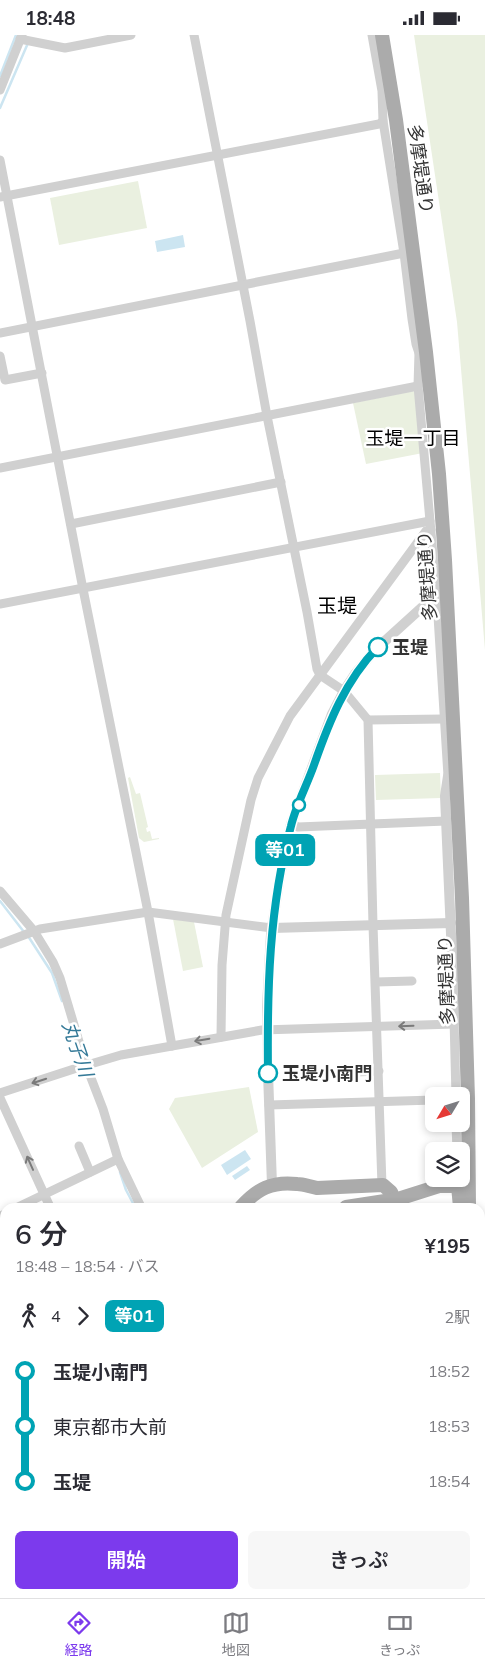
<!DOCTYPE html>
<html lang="ja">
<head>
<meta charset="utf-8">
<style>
	:root { --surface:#fff; --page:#f7f7f7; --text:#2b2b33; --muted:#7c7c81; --line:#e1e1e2; --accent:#7c3aed }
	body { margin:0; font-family:Mulish,"Noto Sans JP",sans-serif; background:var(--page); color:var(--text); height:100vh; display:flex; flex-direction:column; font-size:19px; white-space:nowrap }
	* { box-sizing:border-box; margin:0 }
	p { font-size:16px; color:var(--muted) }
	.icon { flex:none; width:28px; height:28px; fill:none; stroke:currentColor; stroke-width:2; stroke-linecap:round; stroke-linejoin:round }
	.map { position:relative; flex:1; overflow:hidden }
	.drawer { position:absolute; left:0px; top:1168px; width:485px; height:396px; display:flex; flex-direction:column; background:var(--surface); border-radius:15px 15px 0 0; box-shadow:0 2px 8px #0003 }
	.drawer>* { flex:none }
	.badge { padding:0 10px; border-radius:8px; font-size:18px; line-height:32px }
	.needle { width:32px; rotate:232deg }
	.controls { position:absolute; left:425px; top:1052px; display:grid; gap:10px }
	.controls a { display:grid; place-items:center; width:45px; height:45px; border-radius:8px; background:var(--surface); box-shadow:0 2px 8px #0003; font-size:25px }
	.map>.badge { position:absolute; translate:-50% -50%; box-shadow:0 0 0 2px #fff }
	.legs { display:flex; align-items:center; gap:8px; height:55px; padding:0 15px; font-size:16px }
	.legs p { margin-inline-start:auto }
	.overview { display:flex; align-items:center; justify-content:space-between; height:85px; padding:0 15px }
	h1 { font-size:28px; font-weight:600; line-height:38px }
	.primary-button { display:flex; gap:10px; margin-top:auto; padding:10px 15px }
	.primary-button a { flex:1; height:58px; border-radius:8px; background:var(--accent); color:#fff; font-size:20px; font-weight:600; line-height:58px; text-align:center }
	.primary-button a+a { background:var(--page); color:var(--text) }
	ul { padding:0 15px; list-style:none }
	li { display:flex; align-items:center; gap:18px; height:55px; font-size:19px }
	li i { display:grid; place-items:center; width:8px; height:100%; margin:0 6px; background:currentColor }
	li i::after { content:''; width:12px; height:12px; margin:-6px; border:4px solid; border-radius:50%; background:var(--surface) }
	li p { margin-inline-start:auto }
	li:first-child i { background:linear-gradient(#0000 50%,currentColor 0) }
	li:last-child i { background:linear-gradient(currentColor 50%,#0000 0) }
	.status { display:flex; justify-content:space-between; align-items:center; height:35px; padding:0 25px; background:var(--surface); direction:ltr }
	.status svg { height:14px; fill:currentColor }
	.tab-bar { display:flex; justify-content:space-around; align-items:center; height:70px; border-top:1px solid var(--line); background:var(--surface); font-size:14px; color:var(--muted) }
	.tab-bar a { display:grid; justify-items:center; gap:2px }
	.tab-bar .on { color:var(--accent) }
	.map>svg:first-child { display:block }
</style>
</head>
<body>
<div class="status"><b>18:48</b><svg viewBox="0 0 49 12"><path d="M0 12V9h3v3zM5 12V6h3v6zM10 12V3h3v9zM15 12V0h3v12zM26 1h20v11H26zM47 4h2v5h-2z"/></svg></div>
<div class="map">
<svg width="485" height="1563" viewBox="0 0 485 1563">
	<rect width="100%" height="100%" fill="#fff"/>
	<g fill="#eaf0e0">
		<path d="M 414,0 L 485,0 L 485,615 L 457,287 Z"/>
		<path d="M 138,146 L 147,193 L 59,210 L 50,163 Z"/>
		<path d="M 413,356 L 416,358 L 423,418 L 366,429 L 353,368 Z"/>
		<path d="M 440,738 L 441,763 L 376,765 L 375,740 Z"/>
		<path d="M 130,742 L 136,759 L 140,758 L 148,792 L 146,793 L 147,797 L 150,796 L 152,804 L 159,803 L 159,804 L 144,807 L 139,803 L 128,743 Z"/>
		<path d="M 173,884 L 194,887 L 203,932 L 183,936 Z"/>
		<path d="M 249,1052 L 258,1097 L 202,1133 L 169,1074 L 175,1063 Z"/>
		<path d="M 485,1282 L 485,1563 L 475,1563 L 475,1559 L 480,1559 L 480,1283 Z"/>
		<path d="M 5,1439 L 5,1498 L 0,1501 L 0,1441 Z"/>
	</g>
	<g fill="#cce5f1">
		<path d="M 183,200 L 185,212 L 157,217 L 155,206 Z"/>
		<path d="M 245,1115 L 251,1124 L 227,1140 L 221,1130 Z"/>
		<path d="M 247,1131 L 250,1135 L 235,1145 L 232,1141 Z"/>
	</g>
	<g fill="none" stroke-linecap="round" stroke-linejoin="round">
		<g stroke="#cce5f1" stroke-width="2.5">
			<path d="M 0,41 L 16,0"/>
			<path d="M 0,73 L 28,8"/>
			<path d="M 0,866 L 24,897"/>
			<path d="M 28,901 L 52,938 L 62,966"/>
			<path d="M 120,1137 L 126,1155 L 135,1172"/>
			<path d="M 429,1563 L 429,1559"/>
		</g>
		<g stroke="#d0d0d0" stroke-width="9">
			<path d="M 194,0 L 250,286 L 267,381 L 307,577 L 317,634 L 320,640 L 344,656 L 368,685 L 373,890 L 382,1150"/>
			<path d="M 372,0 L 382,56 L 383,86 L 404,218 L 412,284 L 416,309 L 419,318"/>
			<path d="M 20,4 L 65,13 L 131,0"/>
			<path d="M 0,55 L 22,0"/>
			<path d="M 0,125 L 82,549 L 148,877 L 172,1011"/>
			<path d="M 0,162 L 379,89 L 383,86"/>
			<path d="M 0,298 L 404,218"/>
			<path d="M 426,317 L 419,318 L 418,351 L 437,565 L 448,741"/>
			<path d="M 0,321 L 5,345 L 42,338"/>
			<path d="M 0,433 L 418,351"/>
			<path d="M 71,489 L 281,447"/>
			<path d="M 0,569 L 430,486"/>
			<path d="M 368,685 L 443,684"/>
			<path d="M 291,789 L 298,792 L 446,786"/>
			<path d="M 0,856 L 34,896 L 53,927 L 60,943 L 86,1030 L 103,1074 L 118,1124 L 141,1172"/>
			<path d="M 0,909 L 40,894 L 148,877 L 272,893"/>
			<path d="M 453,945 L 456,1061"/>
			<path d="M 376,947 L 412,946"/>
			<path d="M 221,1002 L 222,930 L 226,880 L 251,765 L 258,743 L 290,681 L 426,496 L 431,495"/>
			<path d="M 308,1039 L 379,1036"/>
			<path d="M 0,1058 L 77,1033 L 121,1020 L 262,995 L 454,989"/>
			<path d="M 0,1063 L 50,1172"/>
			<path d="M 269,1070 L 434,1065"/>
			<path d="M 456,1089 L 457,1116"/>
			<path d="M 79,1111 L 90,1137"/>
			<path d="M 18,1172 L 118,1124"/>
			<path d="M 0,1181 L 5,1179"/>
			<path d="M 0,1352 L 5,1360"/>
			<path d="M 354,1559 L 380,1563"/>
			<path d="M 4,1563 L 10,1559"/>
			<path d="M 151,1563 L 153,1559"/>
			<path d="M 169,1563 L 172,1559"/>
			<path d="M 458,1563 L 458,1559"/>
		</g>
		<g stroke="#d0d0d0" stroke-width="10">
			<path d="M 272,893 L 451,888"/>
			<path d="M 453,945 L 445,761 L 448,741 L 457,740"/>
			<path d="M 272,1150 L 268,1038 L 267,972 L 271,899 L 280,841 L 291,789 L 332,679 L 344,656 L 355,639 L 375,615 L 429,566 L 437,565"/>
			<path d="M 330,1563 L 333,1559"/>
		</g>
		<g stroke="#ababab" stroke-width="14">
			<path d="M 382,0 L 396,85 L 426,317 L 439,439 L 445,525 L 462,863 L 468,1064 L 469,1172"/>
			<path d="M 241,1172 C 257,1154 272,1146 297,1149 C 304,1149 310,1152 317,1153 L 383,1150 L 391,1157 L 394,1164"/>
			<path d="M 346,1172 L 398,1164 L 439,1151 L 458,1151 L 460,1172"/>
			<path d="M 0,1286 L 5,1284"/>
			<path d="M 0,1300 L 5,1297"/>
			<path d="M 468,1563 L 468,1559"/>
		</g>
	</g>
	<defs><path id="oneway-shaft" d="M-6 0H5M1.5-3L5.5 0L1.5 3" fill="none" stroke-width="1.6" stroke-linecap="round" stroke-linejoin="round" transform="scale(1.25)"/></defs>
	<g stroke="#7a7a7a">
		<use href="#oneway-shaft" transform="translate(406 991) rotate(178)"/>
		<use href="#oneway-shaft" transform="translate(202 1005) rotate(170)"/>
		<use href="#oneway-shaft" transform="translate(39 1046) rotate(162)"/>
		<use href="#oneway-shaft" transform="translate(30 1128) rotate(-114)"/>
	</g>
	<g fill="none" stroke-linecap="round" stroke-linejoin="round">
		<g stroke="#fff" stroke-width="11">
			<path id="line-1" d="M 268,1038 C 267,955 269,872 291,791 C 296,770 307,750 314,730 C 329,687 345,646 378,612"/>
		</g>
		<use href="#line-1" stroke="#00a3b4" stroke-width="8"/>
	</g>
	<g fill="#fff" stroke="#00a3b4" stroke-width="2.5">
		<circle cx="378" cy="612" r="9"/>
		<circle cx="299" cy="770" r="6"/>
		<circle cx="268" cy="1038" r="9"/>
	</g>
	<g text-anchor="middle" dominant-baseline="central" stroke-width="5" stroke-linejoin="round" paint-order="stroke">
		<g font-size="18" fill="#333" stroke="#fff">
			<text transform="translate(421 134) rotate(82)">多摩堤通り</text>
			<text transform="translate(427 541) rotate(-94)">多摩堤通り</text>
			<text transform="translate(446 945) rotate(-92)">多摩堤通り</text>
		</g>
		<g font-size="18" font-weight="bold" fill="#333" stroke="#fff" text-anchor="start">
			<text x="392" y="612">玉堤</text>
			<text x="282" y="1038">玉堤小南門</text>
		</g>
		<g font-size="19" fill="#000" stroke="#fff">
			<text x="413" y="403">玉堤一丁目</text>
		</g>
		<g font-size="19" font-style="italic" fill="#357a98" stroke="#fff">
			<text transform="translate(78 1014) rotate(71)">丸子川</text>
		</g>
		<g font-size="20" fill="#000" stroke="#fff">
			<text x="337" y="570">玉堤</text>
		</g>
	</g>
</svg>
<div class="controls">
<a><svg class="needle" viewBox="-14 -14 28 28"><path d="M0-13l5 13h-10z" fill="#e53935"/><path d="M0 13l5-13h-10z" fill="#7c7c81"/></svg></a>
<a><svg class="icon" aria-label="layers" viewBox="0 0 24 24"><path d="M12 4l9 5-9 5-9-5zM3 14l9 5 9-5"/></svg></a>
</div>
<b class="badge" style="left:285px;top:815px;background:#00a3b4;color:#fff">等01</b>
<section class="drawer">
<div class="overview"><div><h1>6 分</h1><p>18:48 – 18:54 · バス</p></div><b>¥195</b></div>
<div class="legs"><svg class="icon" aria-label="walk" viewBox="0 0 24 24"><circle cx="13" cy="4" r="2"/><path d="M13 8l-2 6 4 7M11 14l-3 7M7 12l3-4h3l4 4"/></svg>4<svg class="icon" aria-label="forward" viewBox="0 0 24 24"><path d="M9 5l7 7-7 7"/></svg><b class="badge" style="background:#00a3b4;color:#fff">等01</b><p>2駅</p></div>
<ul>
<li><i style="color:#00a3b4"></i><b>玉堤小南門</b><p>18:52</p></li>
<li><i style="color:#00a3b4"></i><span>東京都市大前</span><p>18:53</p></li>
<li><i style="color:#00a3b4"></i><b>玉堤</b><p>18:54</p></li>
</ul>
<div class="primary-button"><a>開始</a><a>きっぷ</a></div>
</section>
</div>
<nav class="tab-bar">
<a class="on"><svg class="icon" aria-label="directions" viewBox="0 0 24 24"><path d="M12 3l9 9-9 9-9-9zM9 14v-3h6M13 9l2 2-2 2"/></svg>経路</a>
<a><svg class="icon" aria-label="map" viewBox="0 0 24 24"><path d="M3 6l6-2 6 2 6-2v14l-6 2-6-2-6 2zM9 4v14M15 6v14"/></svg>地図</a>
<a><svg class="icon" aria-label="tickets" viewBox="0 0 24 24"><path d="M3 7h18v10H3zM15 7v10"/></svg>きっぷ</a>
</nav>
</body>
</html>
